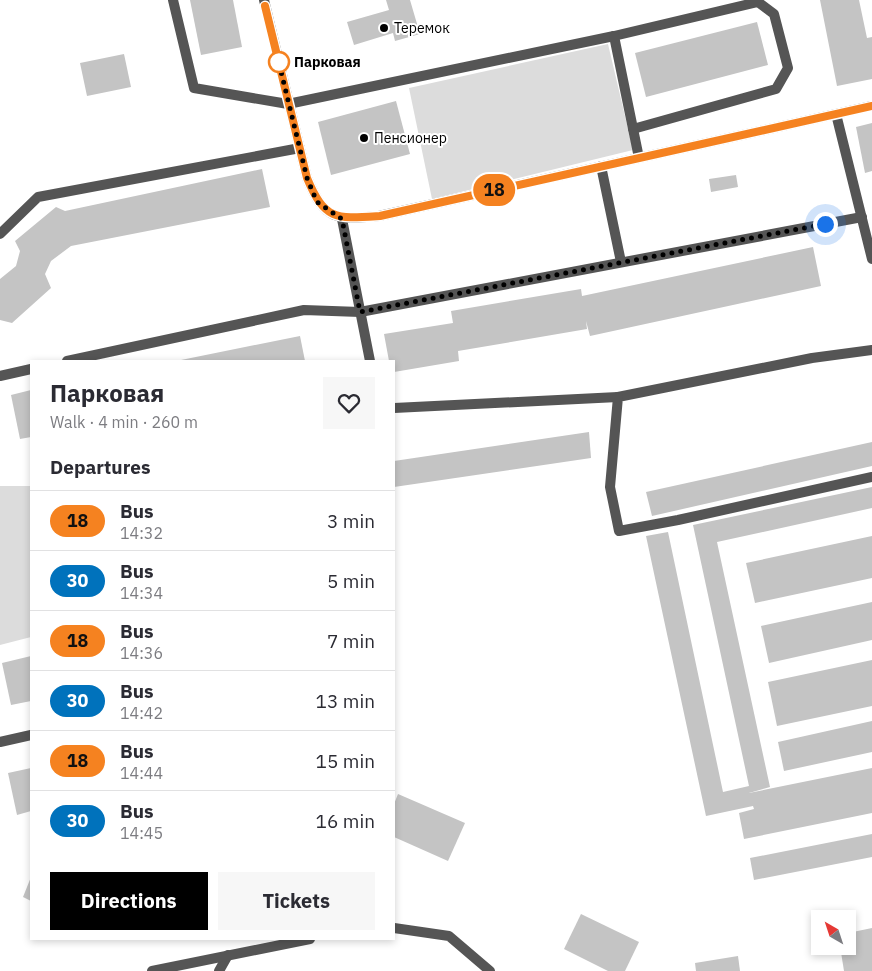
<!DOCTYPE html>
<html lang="en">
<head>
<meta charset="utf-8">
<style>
	:root { --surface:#fff; --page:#f7f7f7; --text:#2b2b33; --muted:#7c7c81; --line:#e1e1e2; --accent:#000 }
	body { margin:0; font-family:"IBM Plex Sans",sans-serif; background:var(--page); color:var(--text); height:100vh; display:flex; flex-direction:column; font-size:19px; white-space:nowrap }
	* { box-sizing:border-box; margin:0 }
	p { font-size:16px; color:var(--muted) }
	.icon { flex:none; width:28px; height:28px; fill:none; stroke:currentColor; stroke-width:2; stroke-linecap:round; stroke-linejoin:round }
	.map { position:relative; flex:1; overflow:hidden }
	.sheet { position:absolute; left:30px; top:360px; width:365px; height:580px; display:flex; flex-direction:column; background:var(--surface); border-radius:0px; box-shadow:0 2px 8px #0003 }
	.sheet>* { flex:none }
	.badge { padding:0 10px; border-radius:16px; font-size:18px; line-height:32px }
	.needle { width:32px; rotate:321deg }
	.controls { position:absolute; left:811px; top:910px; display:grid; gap:10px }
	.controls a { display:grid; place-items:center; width:45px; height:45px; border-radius:0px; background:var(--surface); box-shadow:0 2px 8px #0003; font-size:25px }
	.you { position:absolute; width:25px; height:25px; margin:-12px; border:4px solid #fff; border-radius:50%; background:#1a73e8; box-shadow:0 0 0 8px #1a73e833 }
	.map>.badge { position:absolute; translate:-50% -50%; box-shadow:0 0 0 2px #fff }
	h2 { padding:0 20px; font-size:19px; line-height:45px }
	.round { display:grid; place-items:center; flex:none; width:52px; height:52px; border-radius:0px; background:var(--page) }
	.overview { display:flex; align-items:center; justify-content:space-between; height:85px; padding:0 20px }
	h1 { font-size:24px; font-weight:700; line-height:38px }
	.button { display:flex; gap:10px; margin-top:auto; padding:10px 20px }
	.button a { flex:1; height:58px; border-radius:0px; background:var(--accent); color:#fff; font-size:20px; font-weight:700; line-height:58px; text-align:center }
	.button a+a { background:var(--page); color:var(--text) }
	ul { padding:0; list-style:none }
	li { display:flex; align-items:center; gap:15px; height:60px; padding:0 20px; border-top:1px solid var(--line) }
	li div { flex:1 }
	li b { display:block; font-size:19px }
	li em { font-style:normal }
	li .badge { min-width:55px; font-weight:700; text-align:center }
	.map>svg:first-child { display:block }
</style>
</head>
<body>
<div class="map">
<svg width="872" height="971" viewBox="0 0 872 971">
	<rect width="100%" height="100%" fill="#fff"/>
	<g fill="#dcdcdc">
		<path d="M 608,44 L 633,150 L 432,199 L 409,88 Z"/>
		<path d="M 0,486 L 31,486 L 31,637 L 0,645 Z"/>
	</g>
	<g fill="#c4c4c4">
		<path d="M 190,0 L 233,0 L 242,47 L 201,55 Z"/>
		<path d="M 386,0 L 410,0 L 420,34 L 395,41 L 393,33 L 354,45 L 347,22 L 389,10 Z"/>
		<path d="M 820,0 L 859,0 L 867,38 L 872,37 L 872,79 L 837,86 Z"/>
		<path d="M 757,22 L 768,65 L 646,97 L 635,53 Z"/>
		<path d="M 124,54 L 131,87 L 87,96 L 80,63 Z"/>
		<path d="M 396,101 L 410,154 L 331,175 L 318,122 Z"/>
		<path d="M 872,123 L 872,171 L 865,173 L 856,127 Z"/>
		<path d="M 262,169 L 270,207 L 71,246 L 51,261 L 45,274 L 51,288 L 12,323 L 0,320 L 0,279 L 16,266 L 20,251 L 15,241 L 56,207 L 65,211 Z"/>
		<path d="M 736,175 L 738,187 L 711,192 L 709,179 Z"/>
		<path d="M 813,247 L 821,286 L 590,336 L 586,321 L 587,329 L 458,351 L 459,361 L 394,372 L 394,361 L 389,361 L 384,334 L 453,323 L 451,311 L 581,289 L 582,296 Z"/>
		<path d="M 300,336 L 305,361 L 181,361 L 181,360 Z"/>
		<path d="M 31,390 L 31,437 L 20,439 L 11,395 Z"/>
		<path d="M 589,432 L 591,458 L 394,487 L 394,461 Z"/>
		<path d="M 872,442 L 872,466 L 652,516 L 646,492 Z"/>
		<path d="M 872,487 L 872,508 L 717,542 L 770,787 L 749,793 L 872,768 L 872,813 L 744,839 L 739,813 L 754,809 L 753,806 L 706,816 L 646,536 L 668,532 L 723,792 L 749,786 L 693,525 Z"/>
		<path d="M 872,536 L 872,578 L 755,603 L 746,563 Z"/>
		<path d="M 872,602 L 872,640 L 769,663 L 761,626 Z"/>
		<path d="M 31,656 L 31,701 L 11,705 L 2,663 Z"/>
		<path d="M 872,660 L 872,706 L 777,726 L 768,682 Z"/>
		<path d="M 872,721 L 872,752 L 784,771 L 778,742 Z"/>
		<path d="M 31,768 L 31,811 L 17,815 L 8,773 Z"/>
		<path d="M 398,794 L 465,823 L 448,861 L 394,837 L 394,804 Z"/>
		<path d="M 872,834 L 872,857 L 754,880 L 750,858 Z"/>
		<path d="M 31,877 L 31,901 L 23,897 Z"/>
		<path d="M 581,914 L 639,942 L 625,971 L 608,971 L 564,949 Z"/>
		<path d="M 872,928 L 872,971 L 844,971 L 840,946 L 848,946 L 848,933 Z"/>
		<path d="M 738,956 L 740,971 L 696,971 L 695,963 Z"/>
	</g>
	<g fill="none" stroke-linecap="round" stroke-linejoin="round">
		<g stroke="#555" stroke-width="10">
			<path d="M 173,0 L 194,88 L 288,104 L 614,36 L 758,2 L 774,14 L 788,68 L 776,89 L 633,129"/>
			<path d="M 614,36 L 639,158"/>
			<path d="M 836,114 L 872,259"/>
			<path d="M 601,166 L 621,262"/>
			<path d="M 0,234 L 38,197 L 300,148"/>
			<path d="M 872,350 L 812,358 L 618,397 L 610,487 L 619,531 L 678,520 L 872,477"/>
			<path d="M 67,361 L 304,310 L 360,312 L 862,217"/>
			<path d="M 0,376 L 31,369"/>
			<path d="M 394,408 L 618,397"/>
			<path d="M 219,971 L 228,955"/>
		</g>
		<g stroke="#555" stroke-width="10">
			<path d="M 264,0 L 307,178 C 325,221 336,220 379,216 L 872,106"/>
			<path d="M 342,219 L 370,361"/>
			<path d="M 0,742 L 31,735"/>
			<path d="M 394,928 L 449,936 L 490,971"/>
			<path d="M 152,971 L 310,939"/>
		</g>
	</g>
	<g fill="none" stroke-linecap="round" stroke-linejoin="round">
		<g stroke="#fff" stroke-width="11">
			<path id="line" d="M 265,6 L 307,178 C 325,221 336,219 380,216 L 872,106"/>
		</g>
		<use href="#line" stroke="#f58220" stroke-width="8"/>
		<path stroke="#000" stroke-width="5" stroke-dasharray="0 9" d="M 279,62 L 278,59 L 307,178 L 317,202 L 342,219 L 360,312 L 825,224"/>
	</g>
	<g fill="#000" stroke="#fff" stroke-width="2">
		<circle cx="384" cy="28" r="5"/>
		<circle cx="364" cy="138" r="5"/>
	</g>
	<circle fill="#fff" stroke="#f58220" stroke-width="2.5" cx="279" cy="62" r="10"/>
	<g text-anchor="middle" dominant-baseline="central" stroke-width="4" stroke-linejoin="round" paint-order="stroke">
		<g font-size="14" fill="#000" stroke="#fff" text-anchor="start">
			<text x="394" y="28">Теремок</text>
			<text x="374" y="138">Пенсионер</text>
		</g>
		<g font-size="14" font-weight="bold" fill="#000" stroke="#fff" text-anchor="start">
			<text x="294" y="62">Парковая</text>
		</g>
	</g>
</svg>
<div class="controls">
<a><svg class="needle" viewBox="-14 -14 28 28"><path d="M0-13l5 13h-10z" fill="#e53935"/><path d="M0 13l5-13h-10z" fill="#7c7c81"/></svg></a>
</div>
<div class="you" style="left:825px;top:224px"></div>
<b class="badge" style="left:494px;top:190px;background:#f58220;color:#111">18</b>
<section class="sheet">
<div class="overview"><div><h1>Парковая</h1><p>Walk · 4 min · 260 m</p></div><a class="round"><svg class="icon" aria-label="heart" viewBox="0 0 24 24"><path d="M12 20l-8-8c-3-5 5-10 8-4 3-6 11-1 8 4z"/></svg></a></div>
<h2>Departures</h2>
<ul>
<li><span class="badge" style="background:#f58220;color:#111">18</span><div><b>Bus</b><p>14:32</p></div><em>3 min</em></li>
<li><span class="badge" style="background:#0072bc;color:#fff">30</span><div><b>Bus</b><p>14:34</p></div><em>5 min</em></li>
<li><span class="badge" style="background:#f58220;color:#111">18</span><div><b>Bus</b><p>14:36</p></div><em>7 min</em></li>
<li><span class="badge" style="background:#0072bc;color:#fff">30</span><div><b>Bus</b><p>14:42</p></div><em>13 min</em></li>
<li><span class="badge" style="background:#f58220;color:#111">18</span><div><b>Bus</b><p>14:44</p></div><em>15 min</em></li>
<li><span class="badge" style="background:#0072bc;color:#fff">30</span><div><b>Bus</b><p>14:45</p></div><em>16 min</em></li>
</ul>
<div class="button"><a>Directions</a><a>Tickets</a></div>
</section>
</div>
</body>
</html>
